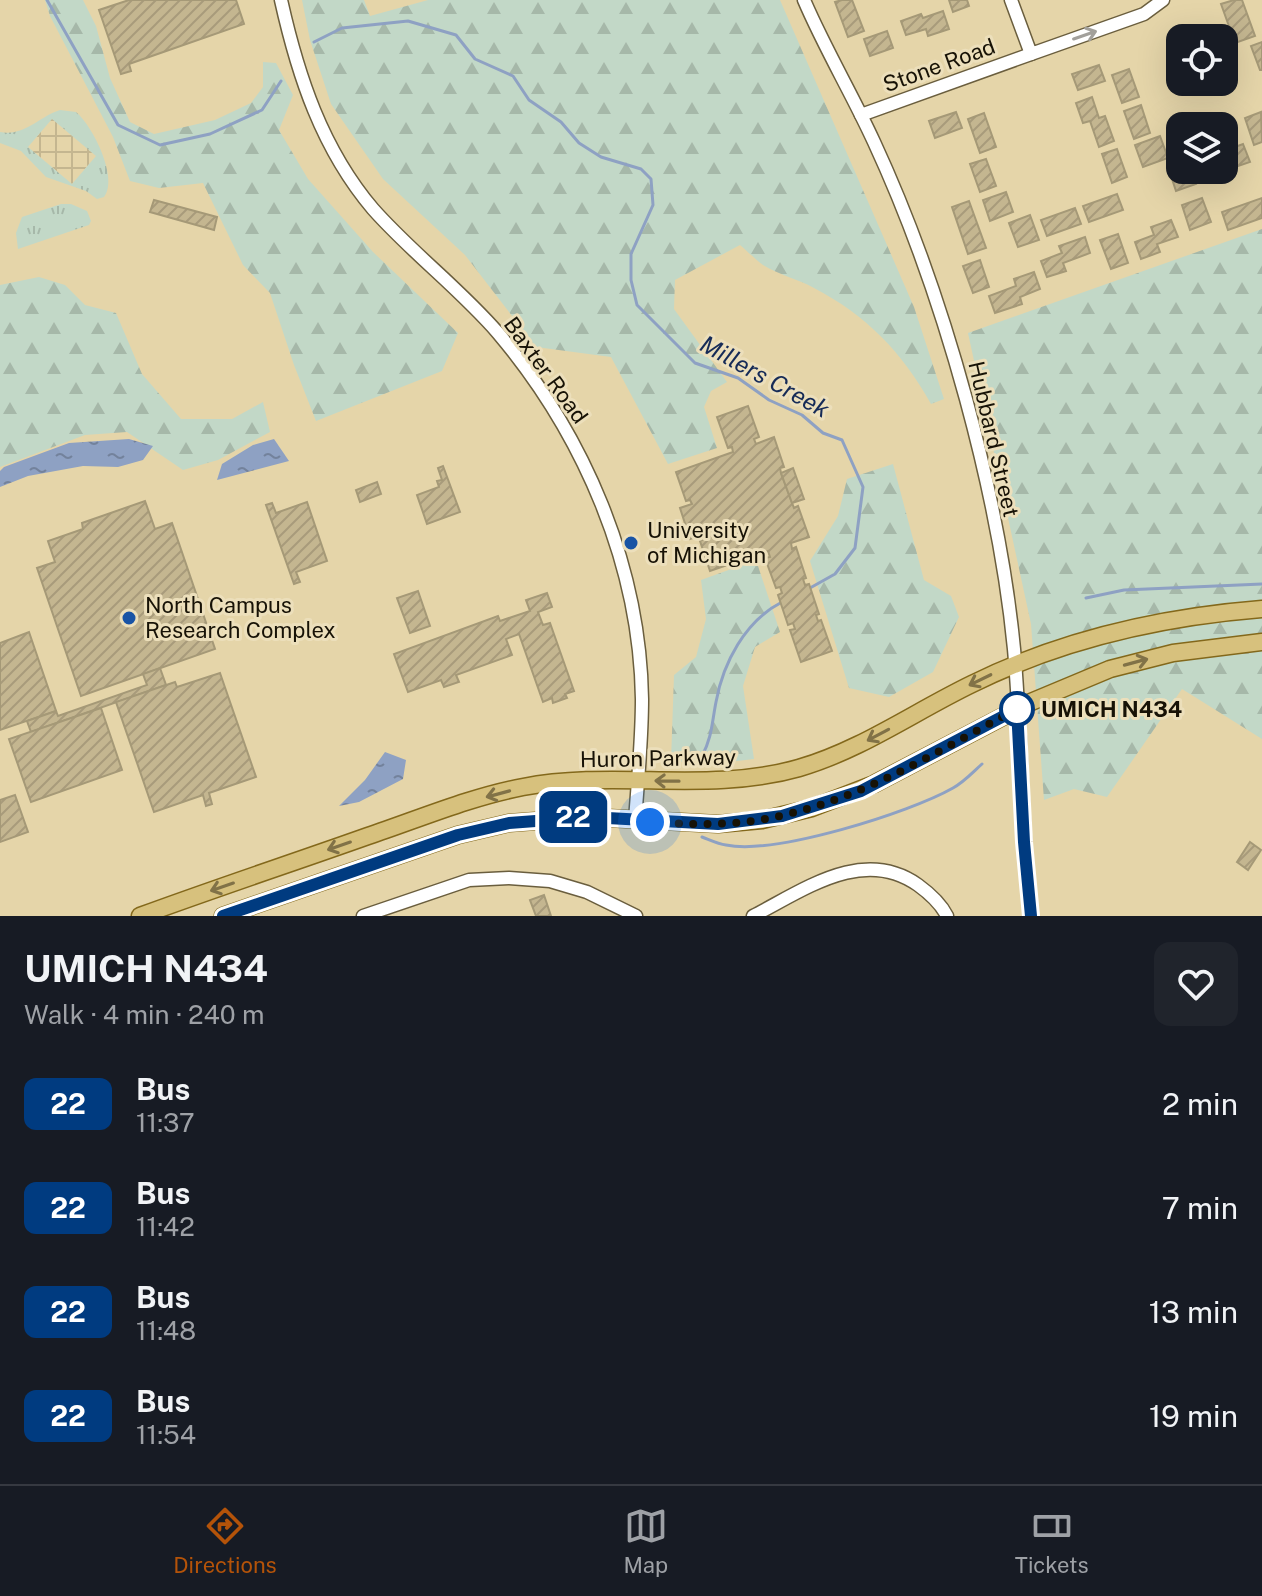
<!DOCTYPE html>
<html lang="en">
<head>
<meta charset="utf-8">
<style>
	:root { --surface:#171b24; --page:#20242c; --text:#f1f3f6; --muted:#9ea1a6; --line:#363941; --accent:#b45309 }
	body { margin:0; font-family:"Public Sans",sans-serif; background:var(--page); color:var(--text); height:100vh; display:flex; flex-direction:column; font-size:30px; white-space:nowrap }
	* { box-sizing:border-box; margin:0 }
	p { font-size:26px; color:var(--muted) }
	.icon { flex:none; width:44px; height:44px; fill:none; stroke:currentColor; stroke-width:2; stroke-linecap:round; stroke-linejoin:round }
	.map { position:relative; height:916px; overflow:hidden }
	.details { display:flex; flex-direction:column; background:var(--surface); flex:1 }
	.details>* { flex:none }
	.badge { padding:0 16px; border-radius:12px; font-size:28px; line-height:52px }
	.fabs { position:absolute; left:1166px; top:24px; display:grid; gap:16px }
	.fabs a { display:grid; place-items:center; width:72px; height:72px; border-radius:16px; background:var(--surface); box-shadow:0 8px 32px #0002; font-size:40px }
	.you { position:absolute; width:40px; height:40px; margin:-20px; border:6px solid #fff; border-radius:50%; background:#1a73e8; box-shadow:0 0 0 12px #1a73e833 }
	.map>.badge { position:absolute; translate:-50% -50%; box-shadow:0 0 0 4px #fff }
	.round { display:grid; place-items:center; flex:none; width:84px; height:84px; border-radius:16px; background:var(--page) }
	.head { display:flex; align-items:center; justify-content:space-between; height:136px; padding:0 24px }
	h1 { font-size:38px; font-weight:700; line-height:60px }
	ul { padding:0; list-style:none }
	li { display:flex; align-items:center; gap:24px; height:104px; padding:0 24px }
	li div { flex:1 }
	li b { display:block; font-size:30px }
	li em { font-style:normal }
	li .badge { min-width:88px; font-weight:700; text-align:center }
	.tabs { display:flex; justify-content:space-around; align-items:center; height:112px; border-top:2px solid var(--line); background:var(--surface); font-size:22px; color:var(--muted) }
	.tabs a { display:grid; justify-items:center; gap:4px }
	.tabs .on { color:var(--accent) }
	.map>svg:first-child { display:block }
</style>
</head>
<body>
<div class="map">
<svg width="1262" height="916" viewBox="0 0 1262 916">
	<defs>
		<pattern id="industrial-grid" width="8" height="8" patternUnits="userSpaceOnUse" patternTransform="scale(2)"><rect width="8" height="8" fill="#e5d5a9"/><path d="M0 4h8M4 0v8" fill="none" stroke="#c4b690"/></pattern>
		<pattern id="grass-tufts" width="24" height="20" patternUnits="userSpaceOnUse" patternTransform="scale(2)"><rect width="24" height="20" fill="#c2d8c7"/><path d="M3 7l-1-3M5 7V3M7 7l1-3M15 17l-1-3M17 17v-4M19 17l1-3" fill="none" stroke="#a6b8a9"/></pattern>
		<pattern id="forest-firs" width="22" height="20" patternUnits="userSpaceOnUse" patternTransform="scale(2)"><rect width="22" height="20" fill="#c2d8c7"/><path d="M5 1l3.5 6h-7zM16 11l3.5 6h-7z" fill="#a6b8a9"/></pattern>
		<pattern id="water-ripples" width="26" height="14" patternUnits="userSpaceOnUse" patternTransform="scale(2)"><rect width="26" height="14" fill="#8ea1c3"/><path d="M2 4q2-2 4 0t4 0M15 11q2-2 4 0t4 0" fill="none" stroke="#73829c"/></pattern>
		<pattern id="building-hatch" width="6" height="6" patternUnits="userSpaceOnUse" patternTransform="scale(2)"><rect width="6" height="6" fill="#c4b690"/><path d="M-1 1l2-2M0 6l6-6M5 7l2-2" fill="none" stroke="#a89b7b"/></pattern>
	</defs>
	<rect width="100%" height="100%" fill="#ecdfbb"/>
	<path fill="#e5d5a9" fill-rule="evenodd" d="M 0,0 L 1262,0 L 1262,916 L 0,916 ZM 1180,38 L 1224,38 L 1224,82 L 1180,82 ZM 1180,126 L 1224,126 L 1224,170 L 1180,170 Z"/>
	<path fill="url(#industrial-grid)" d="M 52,118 L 96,156 L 72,184 L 28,147 Z"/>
	<g fill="url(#grass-tufts)" fill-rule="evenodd">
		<path d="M 60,110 L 76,112 C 93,126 119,179 104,197 L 97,199 L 86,191 L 46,177 L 21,151 L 0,143 L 0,132 C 24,137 40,116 60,110 ZM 52,119 L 96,156 L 72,184 L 28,147 Z"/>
		<path d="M 61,204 L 71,204 L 87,211 L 91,221 L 89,225 L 18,249 L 16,233 L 22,217 Z"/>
	</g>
	<g fill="url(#forest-firs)">
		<path d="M 45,0 L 83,0 L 96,26 L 110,78 L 130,122 L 154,134 L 215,120 L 251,103 L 263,87 L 263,62 L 276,63 L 293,95 L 279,130 L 308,179 L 373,252 L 458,333 L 442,371 L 316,421 L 294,365 L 270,293 L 243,265 L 203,183 L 159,188 L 130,181 L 113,137 L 50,16 Z"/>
		<path d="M 302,0 L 364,0 L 370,16 L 428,0 L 780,0 L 914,307 L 944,399 L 931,404 C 903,353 866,315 814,288 C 798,279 779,275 763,265 C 755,259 747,251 740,245 L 675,280 L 674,309 L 727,382 L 711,391 L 704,407 L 717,448 L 668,464 L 611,357 L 536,347 L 465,255 L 383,179 L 331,104 L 310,40 Z"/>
		<path d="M 1262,229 L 1262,739 L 1182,689 L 1107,797 L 1074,789 L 1044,800 L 1031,624 L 968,333 Z"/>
		<path d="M 39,277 L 65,285 L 85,305 L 116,313 L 142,374 L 181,419 L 232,419 L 263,402 L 270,432 L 218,460 L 183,470 L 127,432 L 85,435 L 0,467 L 0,285 Z"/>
		<path d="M 893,464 L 924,580 L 951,596 L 959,617 L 933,672 L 889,697 L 849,688 L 810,561 L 838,516 L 847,479 Z"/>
		<path d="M 756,560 L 780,632 L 755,647 L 743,686 L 754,759 L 712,764 L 671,761 L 674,675 L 696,657 L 706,619 L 701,580 Z"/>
	</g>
	<g fill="url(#water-ripples)">
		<path d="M 129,439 L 153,446 L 143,460 L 118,467 L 83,466 L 28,476 L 0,487 L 0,471 L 4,467 L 69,443 Z"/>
		<path d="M 274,439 L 289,461 L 217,480 L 222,464 L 253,445 Z"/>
		<path d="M 385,752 L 406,760 L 403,779 L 359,802 L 339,806 L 365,780 Z"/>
	</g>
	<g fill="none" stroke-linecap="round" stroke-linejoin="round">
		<g stroke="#8ea1c3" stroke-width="3">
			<path d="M 47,0 L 118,125 L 160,145 L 210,134 L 262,110 L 281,81"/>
			<path d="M 314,42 L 342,28 L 408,21 L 456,35 L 475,59 L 513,76 L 529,100 L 561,122 L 579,143 L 601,157 L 641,169 L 651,179 L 653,205 L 631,254 L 631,280 L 637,305 L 695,363 L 738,378 L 769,400 L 802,415 L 823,433 L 842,440 L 863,487 L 855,548 L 835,574 L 810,588"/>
			<path d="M 1086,598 L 1124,590 L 1262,584"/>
			<path d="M 702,756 C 712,738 712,722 716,702 C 723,663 745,621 782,602"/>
			<path d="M 702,837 C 710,840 718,844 726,845 C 775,855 909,813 953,788 C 964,782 973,772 982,764"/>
		</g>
	</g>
	<g fill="url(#building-hatch)" stroke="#a59977" stroke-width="2">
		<path d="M 129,0 L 236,0 L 244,24 L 129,64 L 131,71 L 121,74 L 99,10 Z"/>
		<path d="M 842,0 L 852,0 L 864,31 L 848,37 L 835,2 Z"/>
		<path d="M 949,0 L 967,0 L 969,6 L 953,12 Z"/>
		<path d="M 1234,0 L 1242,0 L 1255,36 L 1235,43 L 1221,4 Z"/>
		<path d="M 943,11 L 949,29 L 928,36 L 926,29 L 906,35 L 901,21 L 921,14 L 923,18 Z"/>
		<path d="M 887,31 L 893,48 L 870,56 L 864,39 Z"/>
		<path d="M 1262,42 L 1262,70 L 1260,70 L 1251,46 Z"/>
		<path d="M 1099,65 L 1105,81 L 1078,90 L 1072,74 Z"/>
		<path d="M 1129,69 L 1139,97 L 1122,103 L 1112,75 Z"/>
		<path d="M 1092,97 L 1099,118 L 1105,116 L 1114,141 L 1099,147 L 1090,121 L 1083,123 L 1076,103 Z"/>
		<path d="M 1141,105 L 1150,133 L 1134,139 L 1124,111 Z"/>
		<path d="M 956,112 L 962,128 L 935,138 L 929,121 Z"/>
		<path d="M 1261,112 L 1262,142 L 1254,145 L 1245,118 Z"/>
		<path d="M 984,113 L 996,147 L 980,153 L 968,119 Z"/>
		<path d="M 1160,136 L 1168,158 L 1143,167 L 1135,145 Z"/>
		<path d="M 1243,144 L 1250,162 L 1209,176 L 1207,170 L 1224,170 L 1224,151 Z"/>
		<path d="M 1117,149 L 1127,177 L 1112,183 L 1102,154 Z"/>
		<path d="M 986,159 L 996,186 L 980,192 L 970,164 Z"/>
		<path d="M 1180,163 L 1180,170 L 1191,170 L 1196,184 L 1176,191 L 1168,167 Z"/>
		<path d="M 1006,192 L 1013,212 L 990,221 L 983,200 Z"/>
		<path d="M 1117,194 L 1123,210 L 1089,222 L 1083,206 Z"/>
		<path d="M 1202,198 L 1211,222 L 1190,230 L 1182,205 Z"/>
		<path d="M 1262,198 L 1262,218 L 1228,230 L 1222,212 Z"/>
		<path d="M 154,200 L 217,217 L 214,230 L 150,212 Z"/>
		<path d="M 969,201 L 986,248 L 968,254 L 952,207 Z"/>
		<path d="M 1075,208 L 1081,224 L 1047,236 L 1041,220 Z"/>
		<path d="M 1030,215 L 1039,240 L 1018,247 L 1009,223 Z"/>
		<path d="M 1171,220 L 1178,237 L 1157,244 L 1160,252 L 1141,259 L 1135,242 L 1154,235 L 1151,227 Z"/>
		<path d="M 1118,234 L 1128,263 L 1111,269 L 1100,240 Z"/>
		<path d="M 1085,237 L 1090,253 L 1063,263 L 1066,271 L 1047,277 L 1041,261 L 1062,253 L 1059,246 Z"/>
		<path d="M 980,260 L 989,287 L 973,293 L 963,266 Z"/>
		<path d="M 1034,272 L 1040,289 L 1020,297 L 1022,304 L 995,313 L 989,296 L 1016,286 L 1014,279 Z"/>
		<path d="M 748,406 L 759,437 L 754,439 L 756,444 L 774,437 L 784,467 L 780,468 L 781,473 L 794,508 L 798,506 L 809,537 L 791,543 L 792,549 L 796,547 L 806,578 L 803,579 L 805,585 L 809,584 L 819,614 L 816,615 L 818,621 L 821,620 L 832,651 L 801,662 L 790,630 L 795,629 L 793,623 L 788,625 L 778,595 L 782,593 L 780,587 L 776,588 L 765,558 L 770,557 L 768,551 L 710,571 L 700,541 L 704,539 L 702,535 L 690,539 L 680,508 L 692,504 L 690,500 L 686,501 L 676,472 L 733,452 L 732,447 L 728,448 L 717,417 Z"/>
		<path d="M 443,466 L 460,512 L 427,524 L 417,495 L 439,487 L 437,481 L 442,480 L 438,468 Z"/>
		<path d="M 793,468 L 804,499 L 792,503 L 781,473 Z"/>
		<path d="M 377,482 L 381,494 L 360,502 L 356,490 Z"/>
		<path d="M 145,501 L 155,529 L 172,523 L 215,649 L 81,696 L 37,568 L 55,562 L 48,541 L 83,529 L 82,523 Z"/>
		<path d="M 307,502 L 327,561 L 296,572 L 300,582 L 294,584 L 266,505 L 272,503 L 276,513 Z"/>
		<path d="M 418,591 L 430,626 L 410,633 L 397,598 Z"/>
		<path d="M 547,593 L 552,607 L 538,612 L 543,625 L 550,623 L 574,691 L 565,694 L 567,698 L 553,703 L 552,698 L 543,702 L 519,634 L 506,639 L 512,655 L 456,675 L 459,682 L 444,687 L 441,680 L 408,692 L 394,654 L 498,616 L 500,621 L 530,611 L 526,600 Z"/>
		<path d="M 29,632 L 56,711 L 0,730 L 0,643 Z"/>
		<path d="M 160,668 L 166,685 L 31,732 L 27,721 L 56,711 L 58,716 L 147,685 L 143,674 Z"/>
		<path d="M 220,673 L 256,777 L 209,793 L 212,804 L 206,806 L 203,795 L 154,812 L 116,702 L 175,682 L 177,687 Z"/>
		<path d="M 101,708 L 122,770 L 31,802 L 9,739 Z"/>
		<path d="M 15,795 L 28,832 L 0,842 L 0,800 Z"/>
		<path d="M 1250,842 L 1261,850 L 1248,870 L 1237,862 Z"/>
		<path d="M 544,895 L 551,916 L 536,916 L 530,900 Z"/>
	</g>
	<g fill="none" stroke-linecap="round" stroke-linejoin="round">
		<g stroke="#6a5e3e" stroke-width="15">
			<g id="minor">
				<path d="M 281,0 C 298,76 322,149 373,209 C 412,253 460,289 498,333 C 584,435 640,565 642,699 C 642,739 638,780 635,820"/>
				<path d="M 804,0 C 825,49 852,94 874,142 C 912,224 942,311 966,399 C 988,480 1006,566 1014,649 C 1022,738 1021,827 1031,916"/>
				<path d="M 1011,0 L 1031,54 L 1144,14 L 1163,0"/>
				<path d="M 861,115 L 1031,54"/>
				<path d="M 363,916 L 469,880 L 509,878 L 550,881 L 587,892 L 636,916"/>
				<path d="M 753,916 C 804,890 863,846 918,885 C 929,893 941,904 947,916"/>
			</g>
		</g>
		<g stroke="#83681b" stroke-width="19">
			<g id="major">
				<path d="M 140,916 C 216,888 292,863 368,836 C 419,819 470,797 523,787 C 615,769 708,794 799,768 C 861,750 914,712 972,684 C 1063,639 1161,617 1262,609"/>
				<path d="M 223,916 L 458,835 L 509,823 L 589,817 L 718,824 L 762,820 L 812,808 L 874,784 L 1031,702 L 1110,669 L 1173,653 L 1262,642"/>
			</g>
		</g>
		<use href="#minor" stroke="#fff" stroke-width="12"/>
		<use href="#major" stroke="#d7c17d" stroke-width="16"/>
	</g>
	<defs><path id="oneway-shaft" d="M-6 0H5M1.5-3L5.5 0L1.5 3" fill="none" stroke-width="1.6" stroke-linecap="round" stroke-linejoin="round" transform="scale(2)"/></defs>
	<use stroke="#a2a09b" href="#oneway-shaft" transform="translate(1085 35) rotate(-19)"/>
	<g stroke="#817247">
		<use href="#oneway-shaft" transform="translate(1136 662) rotate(-15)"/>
		<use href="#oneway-shaft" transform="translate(980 680) rotate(154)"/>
		<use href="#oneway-shaft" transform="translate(878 735) rotate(152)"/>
		<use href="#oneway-shaft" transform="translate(667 781) rotate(-179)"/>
		<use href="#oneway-shaft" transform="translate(498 794) rotate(165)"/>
		<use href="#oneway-shaft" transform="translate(339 846) rotate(161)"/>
		<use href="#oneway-shaft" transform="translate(222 887) rotate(161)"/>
	</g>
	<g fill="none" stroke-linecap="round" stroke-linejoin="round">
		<g stroke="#fff" stroke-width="18">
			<path id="line" d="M 223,916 L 458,835 L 509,823 L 589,817 L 718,824 L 782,816 L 861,791 L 1017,709 L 1024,842 L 1031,916"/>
		</g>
		<use href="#line" stroke="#003b80" stroke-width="12"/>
		<path stroke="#171206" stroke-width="8" stroke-dasharray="0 14.4" d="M 650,822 C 695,825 740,826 784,815 C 868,796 943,748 1017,709"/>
	</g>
	<g fill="#1954a5" stroke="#ecdfbb" stroke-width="3">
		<circle cx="631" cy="543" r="8"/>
		<circle cx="129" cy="618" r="8"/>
	</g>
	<circle fill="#fff" stroke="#003b80" stroke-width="4" cx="1017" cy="709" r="16"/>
	<g text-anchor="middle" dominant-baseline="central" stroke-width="6" stroke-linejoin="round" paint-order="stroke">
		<g font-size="22" fill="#171206" stroke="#ecdfbb">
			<text transform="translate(939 65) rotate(-20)">Stone Road</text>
			<text transform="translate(546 370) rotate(54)">Baxter Road</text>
			<text transform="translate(994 439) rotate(77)">Hubbard Street</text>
			<text transform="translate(658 758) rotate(-1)">Huron Parkway</text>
		</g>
		<g font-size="22" fill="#171206" stroke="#ecdfbb" text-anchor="start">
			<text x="647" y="530">University<tspan x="647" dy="25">of Michigan</tspan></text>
			<text x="145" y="605">North Campus<tspan x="145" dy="25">Research Complex</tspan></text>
		</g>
		<g font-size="22" font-weight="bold" fill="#171206" stroke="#ecdfbb" text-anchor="start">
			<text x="1041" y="709">UMICH N434</text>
		</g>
		<g font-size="24" font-style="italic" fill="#162b57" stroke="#ecdfbb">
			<text transform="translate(765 376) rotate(29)">Millers Creek</text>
		</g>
	</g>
</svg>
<div class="fabs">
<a><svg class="icon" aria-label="locate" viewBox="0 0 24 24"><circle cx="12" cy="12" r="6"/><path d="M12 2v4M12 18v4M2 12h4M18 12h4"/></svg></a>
<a><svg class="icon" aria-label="layers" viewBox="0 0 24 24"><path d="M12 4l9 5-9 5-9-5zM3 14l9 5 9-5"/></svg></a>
</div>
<div class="you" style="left:650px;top:822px"></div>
<b class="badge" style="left:573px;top:817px;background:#003b80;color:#fff">22</b>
</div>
<section class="details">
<div class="head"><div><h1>UMICH N434</h1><p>Walk · 4 min · 240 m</p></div><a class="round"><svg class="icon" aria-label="heart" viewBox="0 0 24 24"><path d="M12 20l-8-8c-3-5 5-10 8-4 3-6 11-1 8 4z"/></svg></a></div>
<ul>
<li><span class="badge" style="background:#003b80;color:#fff">22</span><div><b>Bus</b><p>11:37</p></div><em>2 min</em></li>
<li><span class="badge" style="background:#003b80;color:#fff">22</span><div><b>Bus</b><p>11:42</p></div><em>7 min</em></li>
<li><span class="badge" style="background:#003b80;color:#fff">22</span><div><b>Bus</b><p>11:48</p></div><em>13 min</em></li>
<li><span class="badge" style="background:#003b80;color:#fff">22</span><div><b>Bus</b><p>11:54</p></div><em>19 min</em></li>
</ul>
</section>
<nav class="tabs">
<a class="on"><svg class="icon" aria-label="directions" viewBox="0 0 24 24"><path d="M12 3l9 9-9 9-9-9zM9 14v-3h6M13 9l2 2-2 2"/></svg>Directions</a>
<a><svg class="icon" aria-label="map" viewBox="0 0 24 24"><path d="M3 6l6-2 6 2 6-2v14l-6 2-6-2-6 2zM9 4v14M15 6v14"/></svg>Map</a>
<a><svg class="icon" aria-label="tickets" viewBox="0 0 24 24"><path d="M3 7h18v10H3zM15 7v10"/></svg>Tickets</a>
</nav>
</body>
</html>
